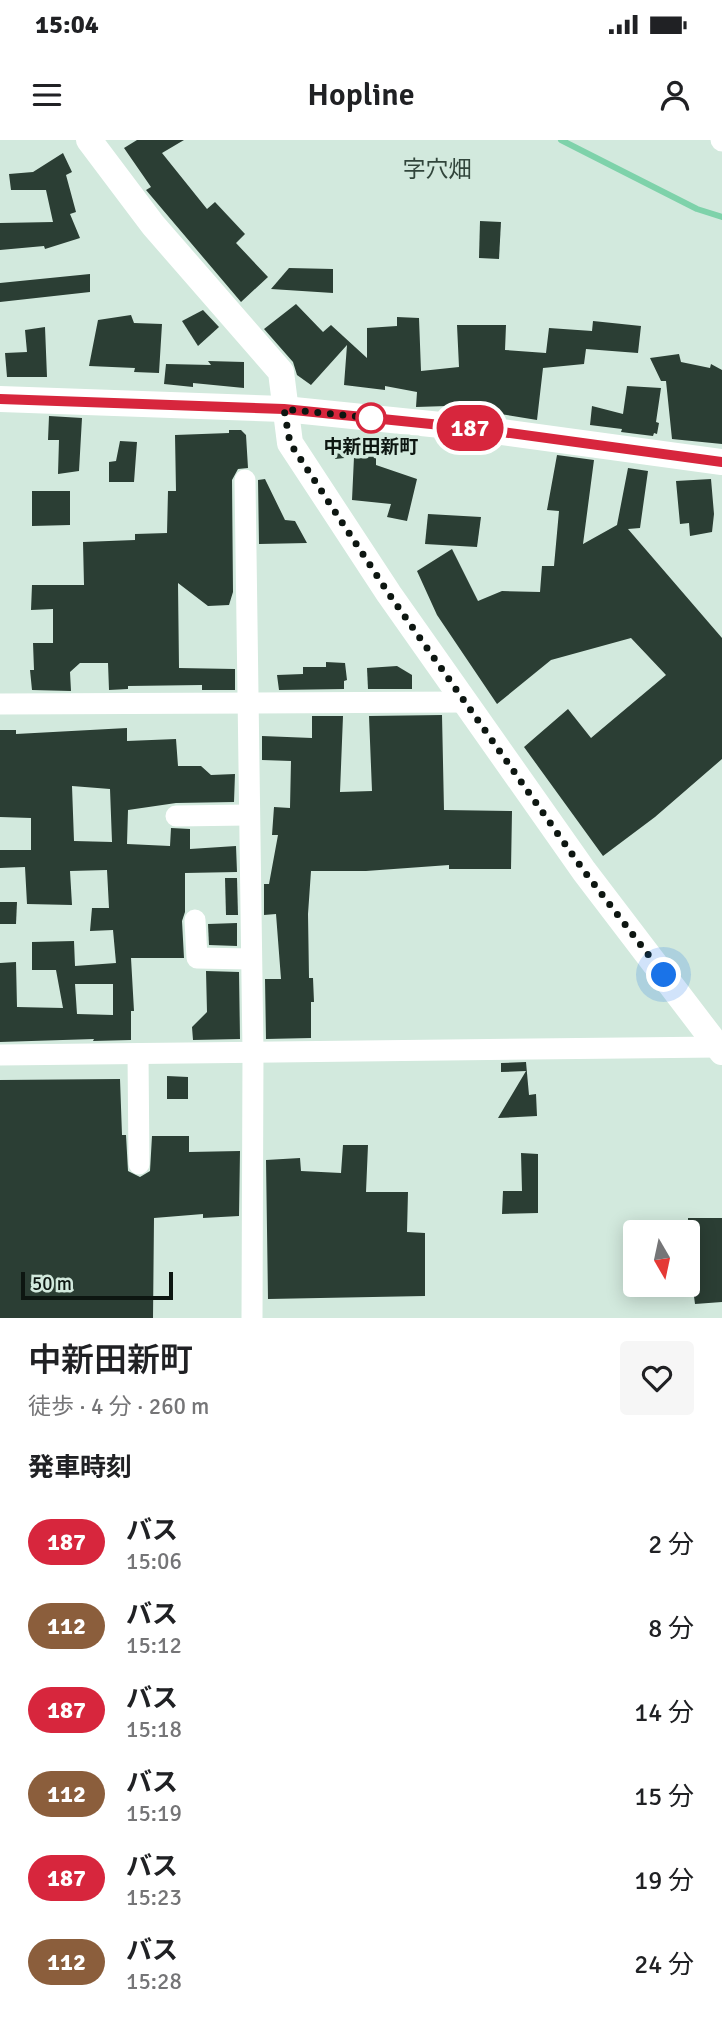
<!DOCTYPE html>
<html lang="ja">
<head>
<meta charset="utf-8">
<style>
	:root { --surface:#fff; --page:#f6f6f6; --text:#202124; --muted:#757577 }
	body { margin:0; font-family:Signika,"Noto Sans JP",sans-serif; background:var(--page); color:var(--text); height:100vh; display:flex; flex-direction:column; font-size:26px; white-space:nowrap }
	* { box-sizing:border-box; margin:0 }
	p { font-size:23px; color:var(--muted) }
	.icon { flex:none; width:38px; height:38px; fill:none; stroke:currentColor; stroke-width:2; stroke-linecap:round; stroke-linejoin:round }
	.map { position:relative; height:1178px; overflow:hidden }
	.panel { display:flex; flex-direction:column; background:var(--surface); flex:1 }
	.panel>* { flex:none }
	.badge { padding:0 14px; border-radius:23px; font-size:24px; line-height:46px }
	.needle { width:46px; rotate:171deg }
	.buttons { position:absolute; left:623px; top:1080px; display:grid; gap:14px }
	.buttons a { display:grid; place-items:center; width:77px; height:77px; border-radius:7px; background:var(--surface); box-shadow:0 4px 18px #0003; font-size:35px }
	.scale { position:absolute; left:21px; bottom:18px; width:152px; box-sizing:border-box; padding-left:7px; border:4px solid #0d1611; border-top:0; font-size:19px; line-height:24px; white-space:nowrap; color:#0d1611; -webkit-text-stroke:5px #d2e9dd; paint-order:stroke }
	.you { position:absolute; width:35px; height:35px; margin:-18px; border:5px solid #fff; border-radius:50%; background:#1a73e8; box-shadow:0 0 0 10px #1a73e833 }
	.map>.badge { position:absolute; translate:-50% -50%; box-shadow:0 0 0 4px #fff }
	h2 { padding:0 28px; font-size:26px; line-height:63px }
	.round { display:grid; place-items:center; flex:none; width:74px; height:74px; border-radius:7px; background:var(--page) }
	.headline { display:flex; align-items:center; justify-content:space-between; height:119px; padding:0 28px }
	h1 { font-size:33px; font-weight:600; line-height:52px }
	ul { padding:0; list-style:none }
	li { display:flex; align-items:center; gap:21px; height:84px; padding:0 28px }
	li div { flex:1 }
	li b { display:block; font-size:26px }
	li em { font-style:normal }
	li .badge { min-width:77px; font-weight:700; text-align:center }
	.status { display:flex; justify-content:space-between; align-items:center; height:49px; padding:0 35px; background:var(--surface); direction:ltr }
	.status svg { height:19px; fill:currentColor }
	header { display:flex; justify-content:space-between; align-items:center; height:91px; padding:0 28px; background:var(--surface); font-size:32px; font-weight:600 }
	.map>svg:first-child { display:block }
</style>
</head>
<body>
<div class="status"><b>15:04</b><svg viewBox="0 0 49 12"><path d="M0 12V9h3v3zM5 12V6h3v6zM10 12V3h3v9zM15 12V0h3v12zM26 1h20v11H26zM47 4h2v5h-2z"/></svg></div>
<header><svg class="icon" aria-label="menu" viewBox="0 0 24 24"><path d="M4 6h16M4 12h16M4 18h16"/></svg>Hopline<svg class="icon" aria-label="person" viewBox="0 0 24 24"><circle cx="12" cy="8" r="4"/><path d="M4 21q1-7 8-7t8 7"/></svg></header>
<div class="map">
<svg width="722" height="1178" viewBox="0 0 722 1178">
	<rect width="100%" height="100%" fill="#d2e9dd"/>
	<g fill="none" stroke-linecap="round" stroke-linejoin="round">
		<path stroke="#7ed2aa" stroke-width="6" d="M 561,0 L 697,69 L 722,77"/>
	</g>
	<g fill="#2b3e34" fill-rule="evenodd">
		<path d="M 137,0 L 184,0 L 162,13 L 207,69 L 215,62 L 245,94 L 236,103 L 268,137 L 241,162 L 146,50 L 151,47 L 124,8 Z"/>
		<path d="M 63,13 L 72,32 L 66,35 L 76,72 L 70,74 L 80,98 L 45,109 L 44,106 L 0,110 L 0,83 L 53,82 L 46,50 L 11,50 L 9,34 L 33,32 Z"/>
		<path d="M 480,81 L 501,82 L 499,119 L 479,118 Z"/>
		<path d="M 289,128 L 333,129 L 333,153 L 271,149 Z"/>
		<path d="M 90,134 L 90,152 L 0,162 L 0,143 Z"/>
		<path d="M 296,164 L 323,192 L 331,185 L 367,218 L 367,188 L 397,186 L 397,177 L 419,178 L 421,231 L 459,227 L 457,185 L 506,185 L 505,210 L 546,213 L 549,188 L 592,191 L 593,181 L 641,186 L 638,213 L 586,209 L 584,224 L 543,228 L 537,280 L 494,273 L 478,272 L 478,265 L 416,267 L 417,252 L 385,246 L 385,250 L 344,245 L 347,205 L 311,245 L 297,235 L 293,222 L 264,189 Z"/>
		<path d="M 203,170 L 219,187 L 198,206 L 182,181 Z"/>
		<path d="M 131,175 L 134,183 L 162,184 L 159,233 L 134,232 L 135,228 L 89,226 L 98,180 Z"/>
		<path d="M 45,187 L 47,237 L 7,237 L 5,213 L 27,212 L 25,190 Z"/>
		<path d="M 679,214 L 681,222 L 710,228 L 711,224 L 722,230 L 722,304 L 672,299 L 666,241 L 661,241 L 650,218 Z"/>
		<path d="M 208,221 L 244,222 L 244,248 L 193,243 L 193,247 L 164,244 L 166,224 L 211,225 Z"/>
		<path d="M 627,246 L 661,248 L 656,282 L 659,283 L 657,294 L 654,293 L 653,296 L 621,292 L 622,289 L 590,285 L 592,266 L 623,274 Z"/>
		<path d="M 49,276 L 82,278 L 79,331 L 58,334 L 59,300 L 48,300 Z"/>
		<path d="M 229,290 L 241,290 L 246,295 L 248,328 L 238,329 L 232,340 L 233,452 L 229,465 L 208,466 L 178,443 L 179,528 L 235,529 L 235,550 L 202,550 L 202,545 L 128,546 L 128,549 L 109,550 L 108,523 L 80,523 L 70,532 L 71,551 L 32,550 L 30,530 L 34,530 L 33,503 L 53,503 L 53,469 L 31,470 L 32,445 L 84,445 L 83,402 L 135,400 L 135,394 L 167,393 L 168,351 L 176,351 L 175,295 L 229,293 Z"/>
		<path d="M 120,301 L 137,302 L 134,342 L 109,342 L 109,322 L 116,321 Z"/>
		<path d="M 334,301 L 397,301 L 398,312 L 376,314 L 376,325 L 417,339 L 407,381 L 387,377 L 391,364 L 352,360 L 354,317 L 335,319 Z"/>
		<path d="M 557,315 L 594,320 L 583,404 L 617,385 L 628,328 L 648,331 L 640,388 L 628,389 L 722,498 L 722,619 L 655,677 L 603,716 L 524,607 L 568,569 L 591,598 L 666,535 L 631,498 L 551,520 L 497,564 L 437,475 L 417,431 L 452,409 L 478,461 L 502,451 L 540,452 L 542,426 L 554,426 L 559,371 L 547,370 Z"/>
		<path d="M 265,339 L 285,380 L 295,381 L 307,403 L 259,404 L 258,340 Z"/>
		<path d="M 711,339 L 714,374 L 712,392 L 690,396 L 689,383 L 680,384 L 676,341 Z"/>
		<path d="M 32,351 L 70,351 L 70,385 L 32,386 Z"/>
		<path d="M 428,374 L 481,377 L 477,407 L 425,404 Z"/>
		<path d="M 326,522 L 345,523 L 347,540 L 344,541 L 344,549 L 279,550 L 277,535 L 303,534 L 303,527 L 326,527 Z"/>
		<path d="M 397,526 L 412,535 L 412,549 L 368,549 L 367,528 Z"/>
		<path d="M 442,575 L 444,670 L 512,671 L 511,729 L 449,729 L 449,725 L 366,731 L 311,731 L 308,774 L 309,838 L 313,838 L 314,862 L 311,862 L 311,898 L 266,899 L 265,839 L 281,839 L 276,774 L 264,775 L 264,744 L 269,744 L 278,695 L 272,695 L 274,667 L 290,668 L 291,621 L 262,620 L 262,596 L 312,598 L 312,576 L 343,576 L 340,652 L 372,651 L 369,576 Z"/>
		<path d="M 127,588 L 127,601 L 176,599 L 178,626 L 201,626 L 211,635 L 235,634 L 234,662 L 176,663 L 128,670 L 127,704 L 170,706 L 171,688 L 190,689 L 190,709 L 236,706 L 237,732 L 185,733 L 185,772 L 182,781 L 184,818 L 131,818 L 134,871 L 131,871 L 131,900 L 93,901 L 94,899 L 0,902 L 0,823 L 16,822 L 17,867 L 63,868 L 56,830 L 32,830 L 32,802 L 74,801 L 75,826 L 116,823 L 113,790 L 90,791 L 92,768 L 109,768 L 107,730 L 70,731 L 72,765 L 27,764 L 25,727 L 0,728 L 0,710 L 31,710 L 31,678 L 0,677 L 0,590 L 16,590 L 16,594 ZM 72,646 L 110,649 L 112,702 L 74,701 ZM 75,844 L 113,844 L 113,875 L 77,874 Z"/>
		<path d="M 225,738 L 237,738 L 238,775 L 226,775 Z"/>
		<path d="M 0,762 L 17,762 L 16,784 L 0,784 Z"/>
		<path d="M 237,783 L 237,806 L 209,805 L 208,784 Z"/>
		<path d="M 206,831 L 239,832 L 240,899 L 193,900 L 192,887 L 207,872 Z"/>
		<path d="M 526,922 L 529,955 L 536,954 L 537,976 L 498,978 L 526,931 L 501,932 L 501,923 Z"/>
		<path d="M 167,936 L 188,937 L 188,959 L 167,959 Z"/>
		<path d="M 120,939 L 122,995 L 126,995 L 128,1031 L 140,1037 L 150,1031 L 152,996 L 189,996 L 189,1012 L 240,1011 L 239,1076 L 203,1078 L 203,1074 L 154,1078 L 153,1178 L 0,1178 L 0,940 Z"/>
		<path d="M 343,1005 L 368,1005 L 366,1052 L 408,1052 L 407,1092 L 425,1093 L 425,1156 L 268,1159 L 266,1020 L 300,1018 L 301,1031 L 341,1033 Z"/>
		<path d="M 521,1013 L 538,1014 L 538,1073 L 502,1074 L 503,1051 L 522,1051 Z"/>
		<path d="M 688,1078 L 722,1078 L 722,1162 L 695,1164 L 692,1141 L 688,1141 Z"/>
	</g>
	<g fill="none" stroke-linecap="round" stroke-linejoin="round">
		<g stroke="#fff" stroke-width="21">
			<path d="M 721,0 L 722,1"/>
			<path d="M 245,340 L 253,912 L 252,1178"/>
			<path d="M 0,564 L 466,562"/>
			<path d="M 176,676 L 248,675"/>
			<path d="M 195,780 L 197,818 L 251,819"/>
			<path d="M 138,914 L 139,1024"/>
			<path d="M 0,915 L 718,907"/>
		</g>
		<g stroke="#fff" stroke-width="26">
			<path d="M 89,0 L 153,85 L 281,232 L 290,303 L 389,454 L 584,731 L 722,912"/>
			<path d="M 0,259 L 284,269 L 480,289 L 722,322"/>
		</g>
	</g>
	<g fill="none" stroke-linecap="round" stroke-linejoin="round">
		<g stroke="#fff" stroke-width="16">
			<path id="line" d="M 0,259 L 284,269 L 480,289 L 722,322"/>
		</g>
		<use href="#line" stroke="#d7263d" stroke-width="10"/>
		<path stroke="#0d1611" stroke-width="7" stroke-dasharray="0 12.6" d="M 371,278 L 382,279 L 284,269 L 290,303 L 389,454 L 584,731 L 664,835"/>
	</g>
	<circle fill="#fff" stroke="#d7263d" stroke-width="3.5" cx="371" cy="278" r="14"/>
	<g text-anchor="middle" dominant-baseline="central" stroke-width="7" stroke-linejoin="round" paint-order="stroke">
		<g font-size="19" font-weight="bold" fill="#0d1611" stroke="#d2e9dd">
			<text x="371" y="307">中新田新町</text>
		</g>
		<g font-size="23" fill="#31453b" stroke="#d2e9dd">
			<text x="437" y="29">字穴畑</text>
		</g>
	</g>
</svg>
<div class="buttons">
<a><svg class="needle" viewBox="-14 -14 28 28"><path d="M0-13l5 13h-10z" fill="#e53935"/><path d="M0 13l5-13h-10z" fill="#757577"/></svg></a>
</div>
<div class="scale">50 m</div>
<div class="you" style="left:664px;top:835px"></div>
<b class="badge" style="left:470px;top:288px;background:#d7263d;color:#fff">187</b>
</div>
<section class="panel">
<div class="headline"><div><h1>中新田新町</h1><p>徒歩 · 4 分 · 260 m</p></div><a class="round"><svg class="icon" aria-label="heart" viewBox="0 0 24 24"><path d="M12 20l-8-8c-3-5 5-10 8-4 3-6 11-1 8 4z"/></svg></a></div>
<h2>発車時刻</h2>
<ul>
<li><span class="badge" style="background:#d7263d;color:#fff">187</span><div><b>バス</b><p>15:06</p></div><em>2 分</em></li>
<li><span class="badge" style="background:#8b5e3c;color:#fff">112</span><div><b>バス</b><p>15:12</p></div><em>8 分</em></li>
<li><span class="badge" style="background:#d7263d;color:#fff">187</span><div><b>バス</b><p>15:18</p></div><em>14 分</em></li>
<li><span class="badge" style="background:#8b5e3c;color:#fff">112</span><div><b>バス</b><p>15:19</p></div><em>15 分</em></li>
<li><span class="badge" style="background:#d7263d;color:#fff">187</span><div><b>バス</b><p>15:23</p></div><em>19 分</em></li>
<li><span class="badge" style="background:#8b5e3c;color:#fff">112</span><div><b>バス</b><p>15:28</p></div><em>24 分</em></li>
</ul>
</section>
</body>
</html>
